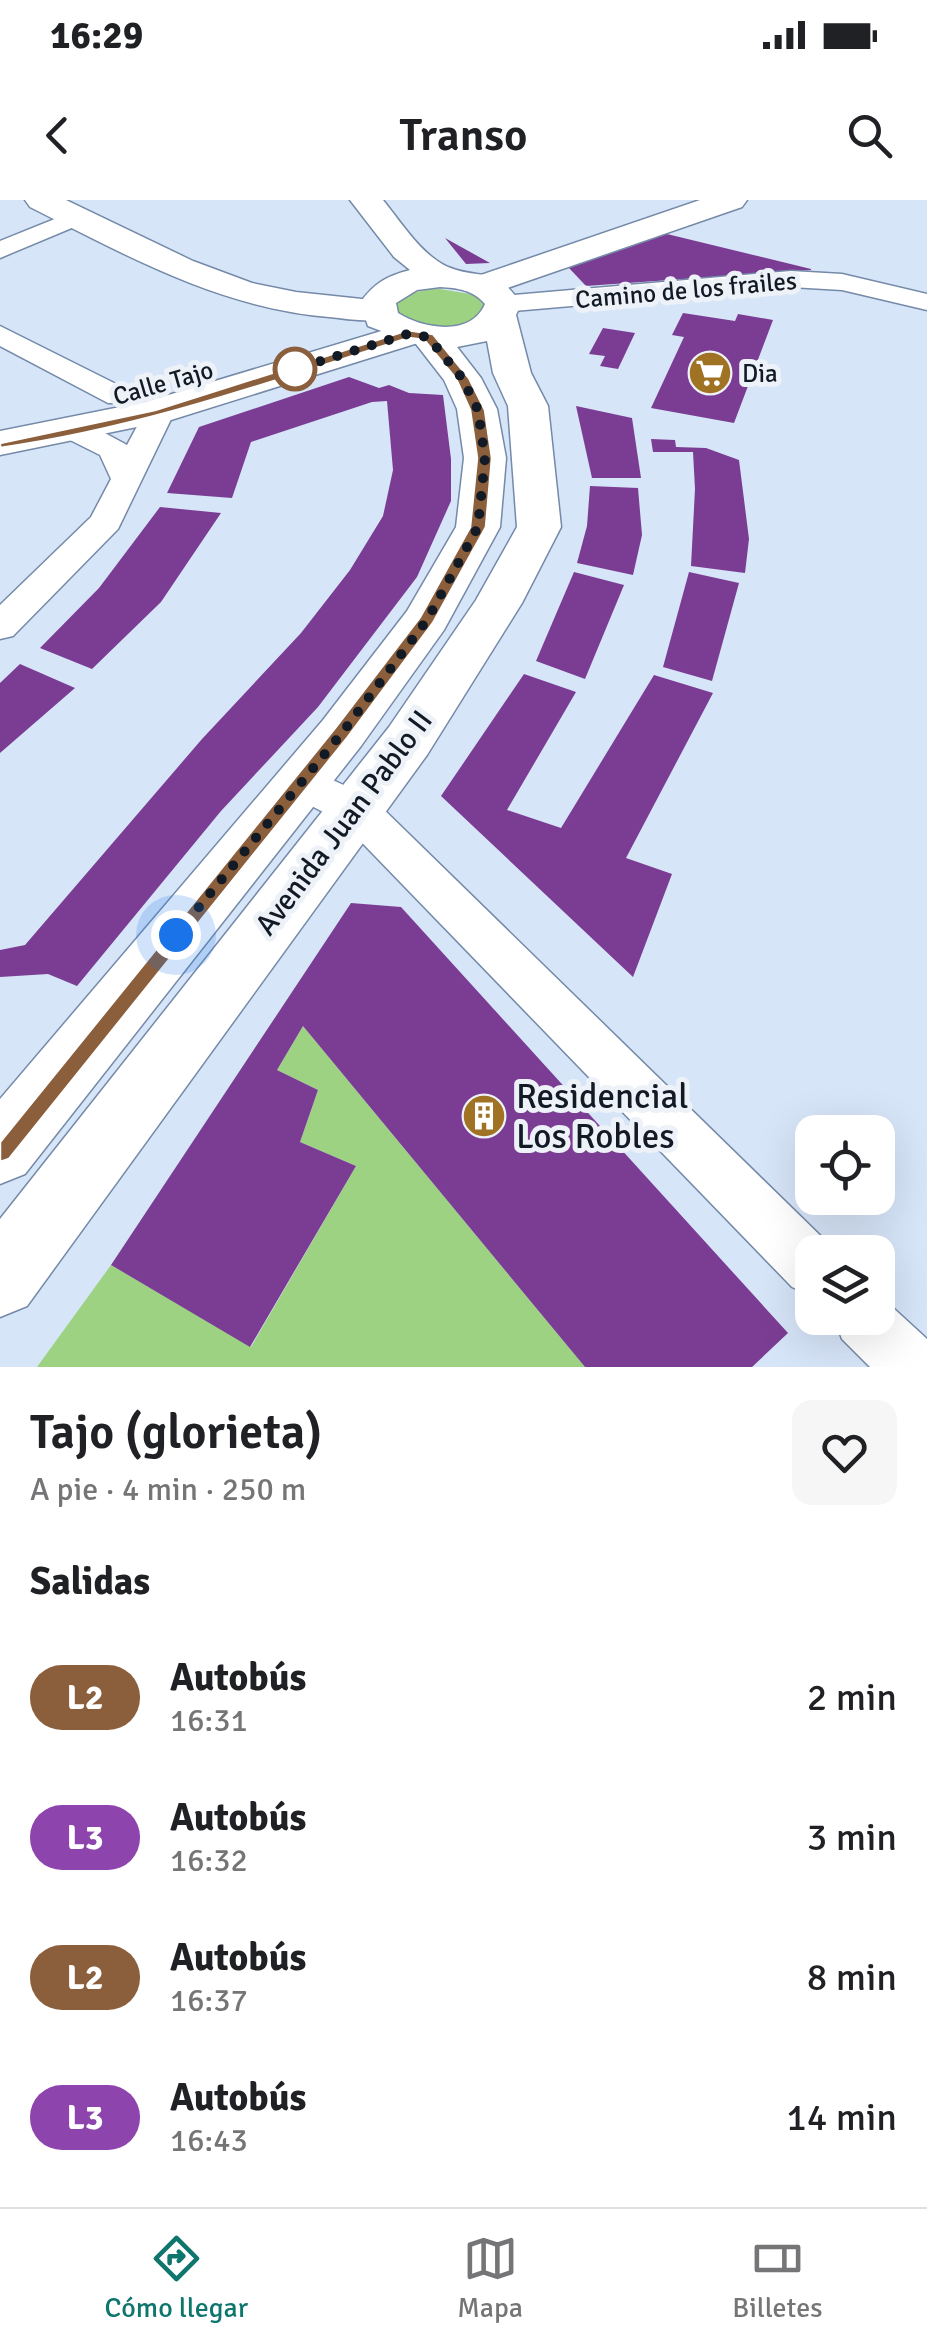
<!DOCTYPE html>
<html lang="es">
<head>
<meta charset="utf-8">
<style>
	:root { --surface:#fff; --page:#f6f6f6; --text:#202124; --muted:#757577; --line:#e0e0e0; --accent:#0f766e }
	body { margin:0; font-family:Signika,sans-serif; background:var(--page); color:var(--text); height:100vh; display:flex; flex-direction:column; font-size:38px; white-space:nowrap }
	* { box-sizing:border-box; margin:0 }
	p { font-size:32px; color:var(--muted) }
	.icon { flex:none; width:55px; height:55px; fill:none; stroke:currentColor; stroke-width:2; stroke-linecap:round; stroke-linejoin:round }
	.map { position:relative; height:1167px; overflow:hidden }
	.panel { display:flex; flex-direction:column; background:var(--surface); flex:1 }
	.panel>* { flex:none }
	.badge { padding:0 20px; border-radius:32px; font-size:35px; line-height:65px }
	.controls { position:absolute; left:795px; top:915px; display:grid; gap:20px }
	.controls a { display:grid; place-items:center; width:100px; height:100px; border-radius:20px; background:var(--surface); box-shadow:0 10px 40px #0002; font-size:50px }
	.you { position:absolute; width:50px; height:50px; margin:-25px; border:8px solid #fff; border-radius:50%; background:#1a73e8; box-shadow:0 0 0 15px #1a73e833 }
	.map>.badge { position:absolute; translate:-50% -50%; box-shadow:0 0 0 5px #fff }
	h2 { padding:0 30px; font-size:38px; line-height:90px }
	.round { display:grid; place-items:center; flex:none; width:105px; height:105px; border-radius:20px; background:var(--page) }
	.head { display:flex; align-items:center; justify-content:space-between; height:170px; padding:0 30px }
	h1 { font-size:48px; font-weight:600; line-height:75px }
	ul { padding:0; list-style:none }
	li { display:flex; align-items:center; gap:30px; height:140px; padding:0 30px }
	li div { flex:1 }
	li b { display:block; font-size:38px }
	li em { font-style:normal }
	li .badge { min-width:110px; font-weight:700; text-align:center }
	.status { display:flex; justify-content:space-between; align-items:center; height:70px; padding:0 50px; background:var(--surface); direction:ltr }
	.status svg { height:28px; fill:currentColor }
	header { display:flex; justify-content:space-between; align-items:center; height:130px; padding:0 30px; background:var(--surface); font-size:45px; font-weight:600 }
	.dock { display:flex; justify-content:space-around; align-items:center; height:140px; border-top:2px solid var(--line); background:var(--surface); font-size:28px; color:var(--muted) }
	.dock a { display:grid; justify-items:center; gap:5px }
	.dock .on { color:var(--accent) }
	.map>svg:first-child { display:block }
</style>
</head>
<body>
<div class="status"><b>16:29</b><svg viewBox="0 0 49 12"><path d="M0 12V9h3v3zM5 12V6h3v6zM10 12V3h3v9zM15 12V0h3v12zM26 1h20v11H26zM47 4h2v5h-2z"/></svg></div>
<header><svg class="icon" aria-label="back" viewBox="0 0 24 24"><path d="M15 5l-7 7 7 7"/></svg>Transo<svg class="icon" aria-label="search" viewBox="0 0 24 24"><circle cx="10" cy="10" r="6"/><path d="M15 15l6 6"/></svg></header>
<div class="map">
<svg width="927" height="1167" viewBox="0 0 927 1167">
	<rect width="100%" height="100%" fill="#d7e5f9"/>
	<g fill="#9cd281">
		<path d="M 434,88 L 476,95 L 487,109 L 485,116 L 453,132 L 399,121 L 394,106 L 408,94 Z"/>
		<path d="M 303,826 L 585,1167 L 37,1167 L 111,1065 L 251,1147 L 356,966 L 300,942 L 318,890 L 277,870 Z"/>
	</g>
	<g fill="#7b3d93">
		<path d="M 667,34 L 811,69 L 811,70 L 586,86 L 569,68 Z"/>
		<path d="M 445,38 L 490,63 L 466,64 Z"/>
		<path d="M 683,113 L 735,121 L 738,114 L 773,120 L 734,223 L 651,208 L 684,137 L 672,135 Z"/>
		<path d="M 603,128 L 635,133 L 618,169 L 600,166 L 605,156 L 589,154 Z"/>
		<path d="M 349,177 L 379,188 L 389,185 L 409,193 L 443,195 L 451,259 L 451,301 L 417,377 L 318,507 L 221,611 L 77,786 L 48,774 L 0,777 L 0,750 L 25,745 L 202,539 L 301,433 L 350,370 L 383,316 L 393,270 L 387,201 L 372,202 L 251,242 L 232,298 L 167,293 L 199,227 Z"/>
		<path d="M 576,206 L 632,218 L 641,278 L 592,278 Z"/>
		<path d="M 651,239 L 675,240 L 676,247 L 706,248 L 739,260 L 749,339 L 745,373 L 691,366 L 695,289 L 693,252 L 653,252 Z"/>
		<path d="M 590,286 L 638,288 L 642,335 L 633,375 L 577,363 L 587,326 Z"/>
		<path d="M 160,307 L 221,313 L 161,402 L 92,469 L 40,448 L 99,388 Z"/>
		<path d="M 574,372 L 624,385 L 585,479 L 536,461 Z"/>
		<path d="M 689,372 L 739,383 L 712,481 L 663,467 Z"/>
		<path d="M 20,464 L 75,488 L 0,553 L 0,483 Z"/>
		<path d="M 524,474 L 576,492 L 507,610 L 561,628 L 654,475 L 713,493 L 626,658 L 672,674 L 633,777 L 441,596 Z"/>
		<path d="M 351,703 L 401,707 L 788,1133 L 752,1167 L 585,1167 L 303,826 L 277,870 L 318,890 L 300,942 L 356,966 L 250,1147 L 111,1065 Z"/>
	</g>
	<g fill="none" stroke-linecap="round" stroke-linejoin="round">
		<g stroke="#748aa8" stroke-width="3">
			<g id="street">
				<path d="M 77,10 L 89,17 L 86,22 L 0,58 L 0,41 Z"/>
				<path d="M 791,71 L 842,74 L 927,94 L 927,110 L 842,90 L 791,87 L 503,112 L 489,104 L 503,96 Z"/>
				<path d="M 0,126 L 130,191 L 134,197 L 130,203 L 108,203 L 0,146 Z"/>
				<path d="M 159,204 L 170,206 L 174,213 L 118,329 L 13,436 L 0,439 L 0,405 L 91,317 L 111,279 L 100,255 L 68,239 L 63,232 L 68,225 L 90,225 L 127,245 L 148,206 Z"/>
				<path d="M 302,566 L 372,598 L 832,1047 L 835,1052 L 812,1052 L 812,1096 L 792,1087 L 342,622 L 287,593 L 281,582 L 287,571 Z"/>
				<path d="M 878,1094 L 927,1139 L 927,1167 L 870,1167 L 842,1139 L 834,1118 L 878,1118 Z"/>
			</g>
		</g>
		<g stroke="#748aa8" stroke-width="3">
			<g id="secondary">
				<path d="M 25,0 L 66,0 L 193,61 L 252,83 L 296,92 L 390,102 L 395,110 L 390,118 C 370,123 349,119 329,117 C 219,108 126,55 30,7 Z"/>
				<path d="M 700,0 L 747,0 L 742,7 L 496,92 L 484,95 L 472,92 L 467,85 L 472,78 Z"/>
				<path d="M 408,123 L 421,126 L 426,134 L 421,142 L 171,220 L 0,255 L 0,231 L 145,202 Z"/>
			</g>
		</g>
		<g stroke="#748aa8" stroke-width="3">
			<path id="primary" d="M 350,0 L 383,0 C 401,22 421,55 448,67 C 482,81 495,64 521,104 L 516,115 L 531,173 L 548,206 L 561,327 L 522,403 L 427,555 L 27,1106 L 0,1117 L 0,1019 L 389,527 L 476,400 L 517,327 L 508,206 L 493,173 L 487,141 L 457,147 L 481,178 L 497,209 L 506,258 L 500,327 L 444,430 L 361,546 L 25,974 L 0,984 L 0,899 L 323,520 L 407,411 L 456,327 L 464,258 L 457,209 L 444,180 L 416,144 L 368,126 L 360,103 C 374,83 387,76 410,70 L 394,57 ZM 440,87 C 458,88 473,90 485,104 C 471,137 423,129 398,113 L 396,103 L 417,90 Z"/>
		</g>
		<use href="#street" fill="#fff" fill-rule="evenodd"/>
		<use href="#secondary" fill="#fff" fill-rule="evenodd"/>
		<use href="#primary" fill="#fff" fill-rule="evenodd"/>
	</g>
	<path fill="#8b5e3c" stroke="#fff" stroke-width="2.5" d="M 408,130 L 433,134 L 469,178 L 485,210 L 492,258 L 486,327 L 433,423 L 348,537 L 9,959 L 0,962 L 0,942 L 335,528 L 420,417 L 470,327 L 477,258 L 470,210 L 456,179 L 424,140 L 409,138 C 273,181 142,228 0,248 L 0,243 L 155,210 Z"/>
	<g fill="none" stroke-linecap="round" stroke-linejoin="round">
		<path stroke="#111a25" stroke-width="10" stroke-dasharray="0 18" d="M 176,735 L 342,533 L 427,420 L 478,327 L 485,258 L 478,210 L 462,178 L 428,137 L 408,134 L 295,169"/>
	</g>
	<defs>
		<g id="supermarket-disc" transform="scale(2.25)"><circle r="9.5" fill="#a07224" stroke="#edf2f8"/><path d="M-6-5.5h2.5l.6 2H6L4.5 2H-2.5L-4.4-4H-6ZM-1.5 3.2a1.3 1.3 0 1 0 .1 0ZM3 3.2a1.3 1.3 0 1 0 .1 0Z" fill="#fff"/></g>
		<g id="building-disc" transform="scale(2.25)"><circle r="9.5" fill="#a07224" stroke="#edf2f8"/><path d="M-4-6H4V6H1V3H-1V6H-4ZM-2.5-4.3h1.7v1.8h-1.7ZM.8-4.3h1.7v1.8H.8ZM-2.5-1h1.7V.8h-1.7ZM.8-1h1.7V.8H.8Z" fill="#fff"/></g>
	</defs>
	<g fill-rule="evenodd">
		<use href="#supermarket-disc" x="710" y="173"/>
		<use href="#building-disc" x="484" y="916"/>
	</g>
	<circle fill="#fff" stroke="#8b5e3c" stroke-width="5" cx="295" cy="169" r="20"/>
	<g text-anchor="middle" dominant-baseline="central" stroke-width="10" stroke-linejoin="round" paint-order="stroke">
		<g font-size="25" fill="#111a25" stroke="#edf2f8">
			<text transform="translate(686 90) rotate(-5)">Camino de los frailes</text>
			<text transform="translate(163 183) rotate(-16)">Calle Tajo</text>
		</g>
		<g font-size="25" fill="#111a25" stroke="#edf2f8" text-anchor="start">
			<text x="742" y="173">Dia</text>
		</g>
		<g font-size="30" fill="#111a25" stroke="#edf2f8">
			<text transform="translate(344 623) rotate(-53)">Avenida Juan Pablo II</text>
		</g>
		<g font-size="35" fill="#111a25" stroke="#edf2f8" text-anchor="start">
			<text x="516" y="896">Residencial<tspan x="516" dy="40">Los Robles</tspan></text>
		</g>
	</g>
</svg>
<div class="controls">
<a><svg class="icon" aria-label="locate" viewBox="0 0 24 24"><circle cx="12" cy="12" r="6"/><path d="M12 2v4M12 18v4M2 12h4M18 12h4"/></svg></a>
<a><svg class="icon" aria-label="layers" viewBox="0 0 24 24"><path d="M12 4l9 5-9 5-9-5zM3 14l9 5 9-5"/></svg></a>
</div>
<div class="you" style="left:176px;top:735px"></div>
</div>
<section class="panel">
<div class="head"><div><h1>Tajo (glorieta)</h1><p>A pie · 4 min · 250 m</p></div><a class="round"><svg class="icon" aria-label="heart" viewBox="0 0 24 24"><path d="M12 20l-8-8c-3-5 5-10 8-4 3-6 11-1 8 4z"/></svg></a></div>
<h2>Salidas</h2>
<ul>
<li><span class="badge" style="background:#8b5e3c;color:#fff">L2</span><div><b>Autobús</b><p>16:31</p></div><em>2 min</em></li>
<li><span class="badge" style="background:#8e44ad;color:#fff">L3</span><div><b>Autobús</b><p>16:32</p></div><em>3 min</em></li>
<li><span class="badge" style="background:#8b5e3c;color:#fff">L2</span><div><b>Autobús</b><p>16:37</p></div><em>8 min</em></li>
<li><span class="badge" style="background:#8e44ad;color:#fff">L3</span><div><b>Autobús</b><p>16:43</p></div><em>14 min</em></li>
</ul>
</section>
<nav class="dock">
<a class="on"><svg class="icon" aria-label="directions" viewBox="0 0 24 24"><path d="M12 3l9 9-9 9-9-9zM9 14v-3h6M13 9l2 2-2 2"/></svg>Cómo llegar</a>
<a><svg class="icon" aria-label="map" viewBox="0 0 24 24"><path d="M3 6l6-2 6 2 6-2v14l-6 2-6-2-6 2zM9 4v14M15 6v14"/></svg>Mapa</a>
<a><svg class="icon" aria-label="tickets" viewBox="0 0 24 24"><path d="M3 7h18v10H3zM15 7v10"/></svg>Billetes</a>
</nav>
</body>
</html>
